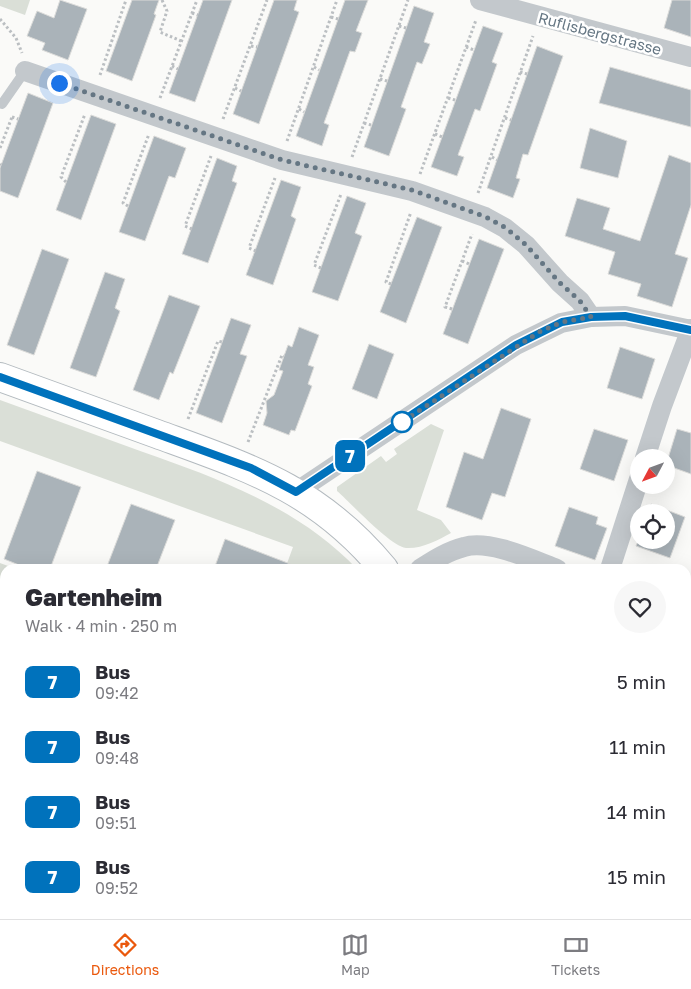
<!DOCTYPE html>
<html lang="en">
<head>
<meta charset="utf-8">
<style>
	:root { --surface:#fff; --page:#f7f7f7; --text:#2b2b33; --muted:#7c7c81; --line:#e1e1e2; --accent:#ea580c }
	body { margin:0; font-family:"Golos Text",sans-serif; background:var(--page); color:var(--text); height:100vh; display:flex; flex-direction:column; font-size:19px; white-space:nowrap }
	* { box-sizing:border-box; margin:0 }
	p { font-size:16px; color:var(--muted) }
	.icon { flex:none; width:28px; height:28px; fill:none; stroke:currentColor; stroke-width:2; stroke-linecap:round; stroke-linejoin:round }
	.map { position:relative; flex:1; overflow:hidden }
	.panel { position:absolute; left:0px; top:564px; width:691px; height:356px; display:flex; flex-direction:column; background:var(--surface); border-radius:15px 15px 0 0; box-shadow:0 5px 20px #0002 }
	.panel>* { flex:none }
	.badge { padding:0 10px; border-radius:8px; font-size:18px; line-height:32px }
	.needle { width:32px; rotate:229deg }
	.buttons { position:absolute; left:630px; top:449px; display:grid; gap:10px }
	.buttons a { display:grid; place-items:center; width:45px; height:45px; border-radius:50%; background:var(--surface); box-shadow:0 5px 20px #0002; font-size:25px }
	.you { position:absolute; width:25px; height:25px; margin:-12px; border:4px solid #fff; border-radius:50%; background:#1a73e8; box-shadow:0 0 0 8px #1a73e833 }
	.map>.badge { position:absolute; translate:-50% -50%; box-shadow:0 0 0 2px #fff }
	.round { display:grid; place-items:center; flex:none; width:52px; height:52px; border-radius:26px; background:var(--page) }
	.overview { display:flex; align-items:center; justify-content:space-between; height:85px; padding:0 25px }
	h1 { font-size:24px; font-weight:800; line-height:38px }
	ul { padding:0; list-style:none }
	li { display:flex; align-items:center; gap:15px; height:65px; padding:0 25px }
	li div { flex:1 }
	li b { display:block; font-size:19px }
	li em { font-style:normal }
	li .badge { min-width:55px; font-weight:700; text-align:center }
	.tab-bar { display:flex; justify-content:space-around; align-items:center; height:70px; border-top:1px solid var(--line); background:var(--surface); font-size:14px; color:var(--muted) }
	.tab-bar a { display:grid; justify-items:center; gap:2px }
	.tab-bar .selected { color:var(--accent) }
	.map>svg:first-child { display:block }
</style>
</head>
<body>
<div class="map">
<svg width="691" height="919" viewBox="0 0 691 919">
	<rect width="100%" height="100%" fill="#fafaf8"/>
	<g fill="#dadfd7">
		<path d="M 0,0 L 30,0 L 25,15 L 0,6 Z"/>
		<path d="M 0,400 C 48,417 95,435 143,452 C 220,479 299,508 357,569 L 285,569 L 293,547 L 0,441 Z"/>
		<path d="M 431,424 L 444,430 L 417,510 L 441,520 L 451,533 C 438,540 422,549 406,548 C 390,546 351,503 337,491 L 337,487 L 381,456 L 386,462 L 397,454 L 394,449 Z"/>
		<path d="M 0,563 L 16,569 L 5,569 L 5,606 L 0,605 Z"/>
		<path d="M 0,724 L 5,726 L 5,748 L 0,746 Z"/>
		<path d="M 0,755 L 5,756 L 5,915 L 643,915 L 647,919 L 0,919 Z"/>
	</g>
	<g fill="#aab3b9" stroke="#dcdcda">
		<path d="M 60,0 L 87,9 L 68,60 L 42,50 L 45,43 L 27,36 L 37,11 L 54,18 Z"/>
		<path d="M 132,0 L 159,0 L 154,14 L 156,15 L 132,81 L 106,71 Z"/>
		<path d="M 203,0 L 232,0 L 195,102 L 169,93 Z"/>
		<path d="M 274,0 L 297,0 L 294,10 L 299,12 L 259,124 L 233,114 Z"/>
		<path d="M 345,0 L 368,0 L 356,31 L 362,33 L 355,52 L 350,51 L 324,123 L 329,125 L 322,146 L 296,136 Z"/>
		<path d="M 672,0 L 691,0 L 691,37 L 664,28 Z"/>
		<path d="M 414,6 L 434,13 L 424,42 L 430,44 L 422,64 L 417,62 L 401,107 L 406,109 L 389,156 L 364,147 Z"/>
		<path d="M 483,26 L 503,33 L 492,62 L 497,64 L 480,111 L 475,109 L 458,155 L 464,157 L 457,176 L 431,167 Z"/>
		<path d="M 537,46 L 563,56 L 528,155 L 523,154 L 516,178 L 520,179 L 513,198 L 487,188 Z"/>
		<path d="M 610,67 L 691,90 L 691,127 L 599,103 Z"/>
		<path d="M 28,93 L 53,103 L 18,198 L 0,191 L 0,168 Z"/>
		<path d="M 91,115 L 116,124 L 81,220 L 56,210 Z"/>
		<path d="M 590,128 L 627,141 L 618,178 L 580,168 Z"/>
		<path d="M 154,136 L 186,148 L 175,178 L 169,176 L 145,241 L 119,232 Z"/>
		<path d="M 669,155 L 691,163 L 691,205 L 675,254 L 688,258 L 672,307 L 637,296 L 641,284 L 608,274 L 615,252 L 565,236 L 577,198 L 610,208 L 603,229 L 640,241 Z"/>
		<path d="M 217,158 L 237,166 L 232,181 L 237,183 L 208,263 L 182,254 Z"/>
		<path d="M 281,180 L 301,187 L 291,216 L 296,219 L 273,285 L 246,275 Z"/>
		<path d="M 347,196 L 366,203 L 355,233 L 362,236 L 338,301 L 312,292 Z"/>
		<path d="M 417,217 L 442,227 L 406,323 L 380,312 Z"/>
		<path d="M 479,239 L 504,249 L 468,344 L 443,334 Z"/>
		<path d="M 42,249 L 69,259 L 34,355 L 7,345 Z"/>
		<path d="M 105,272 L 125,279 L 115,308 L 120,311 L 96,377 L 70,368 Z"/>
		<path d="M 169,295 L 200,306 L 173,374 L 170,372 L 159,400 L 133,390 Z"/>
		<path d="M 231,318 L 251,325 L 240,354 L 247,356 L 222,423 L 196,413 Z"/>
		<path d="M 299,327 L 319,335 L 308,365 L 314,367 L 308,384 L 312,386 L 295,431 L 291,430 L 289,435 L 263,425 L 267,413 L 266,401 L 274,395 L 283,371 L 279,370 L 288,345 L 292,347 Z"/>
		<path d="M 369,344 L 394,354 L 377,399 L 352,389 Z"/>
		<path d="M 620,347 L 655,359 L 642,399 L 607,388 Z"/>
		<path d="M 501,408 L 531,419 L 505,497 L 492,493 L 482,520 L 446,507 L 464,452 L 483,459 Z"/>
		<path d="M 594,429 L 628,440 L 614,481 L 580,469 Z"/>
		<path d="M 677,429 L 691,433 L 691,474 L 666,465 Z"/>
		<path d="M 37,471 L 81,487 L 50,569 L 29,569 L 4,559 Z"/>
		<path d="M 131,504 L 175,520 L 156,569 L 106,569 Z"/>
		<path d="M 651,504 L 685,517 L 670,558 L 636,546 L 639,539 L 666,540 L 666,512 L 648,512 Z"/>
		<path d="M 569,507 L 598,517 L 596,524 L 607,528 L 595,560 L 555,546 Z"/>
		<path d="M 225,539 L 298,567 L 298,569 L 214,569 Z"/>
	</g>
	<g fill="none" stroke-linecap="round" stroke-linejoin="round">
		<g stroke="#b3babf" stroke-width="30">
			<g id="secondary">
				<path d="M 0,377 C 52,396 104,415 157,434 C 250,468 318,489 384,569"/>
				<path d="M 667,915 L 671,919"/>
			</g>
		</g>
		<g stroke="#bbbfc2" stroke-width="3" stroke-dasharray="2.5 2.5" stroke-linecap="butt">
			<path d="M 162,0 L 167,11 L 160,32 L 181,41"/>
			<path d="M 192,13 L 198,15"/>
			<path d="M 331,17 L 338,19"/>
			<path d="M 0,19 L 16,38 L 22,53"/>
			<path d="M 399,26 L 406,28"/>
			<path d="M 251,46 L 257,47"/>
			<path d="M 466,47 L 474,50"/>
			<path d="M 172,66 L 178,69"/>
			<path d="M 314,67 L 319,70"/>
			<path d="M 520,72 L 527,74"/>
			<path d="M 100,75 L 126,0"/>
			<path d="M 380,79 L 387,81"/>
			<path d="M 235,88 L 241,91"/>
			<path d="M 160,98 L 197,0"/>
			<path d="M 448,98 L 455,100"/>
			<path d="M 299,109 L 304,112"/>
			<path d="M 12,117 L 18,119"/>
			<path d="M 505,118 L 511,120"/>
			<path d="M 223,119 L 267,0"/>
			<path d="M 364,123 L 371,125"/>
			<path d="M 435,134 L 442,137"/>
			<path d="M 287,141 L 337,0"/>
			<path d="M 0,148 L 12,117"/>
			<path d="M 352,157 L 408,0"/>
			<path d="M 492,157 L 497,160"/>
			<path d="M 0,164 L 1,165"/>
			<path d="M 420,174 L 476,20"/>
			<path d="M 66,182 L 61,177 L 85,114"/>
			<path d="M 478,193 L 533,36"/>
			<path d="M 128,206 L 123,203 L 149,134"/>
			<path d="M 192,229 L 185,226 L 211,156"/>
			<path d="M 256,251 L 249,248 L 275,178"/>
			<path d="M 462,261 L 469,264"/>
			<path d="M 321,268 L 314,265 L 341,194"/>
			<path d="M 391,284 L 386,282 L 411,212"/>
			<path d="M 452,309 L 445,307 L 472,234"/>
			<path d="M 188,419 L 218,341 L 222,342"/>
			<path d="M 248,442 L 282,355 L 284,356"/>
			<path d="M 0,750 L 5,752"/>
			<path d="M 426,915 L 438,919"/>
			<path d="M 265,919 L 269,915"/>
		</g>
		<path stroke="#c3c8cc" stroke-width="10" d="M 2,104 L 25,71"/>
		<g stroke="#c3c8cc" stroke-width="20">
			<path d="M 480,0 L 691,57"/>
			<path d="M 25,71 L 282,160 L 412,191 L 485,217 L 505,228 L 526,245 L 560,283 L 580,301 L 591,317"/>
			<path d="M 645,458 L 662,406 L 691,329"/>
			<path d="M 296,492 L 516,345 L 561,323 L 591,317 L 625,316 L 691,330"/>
			<path d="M 420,569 C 434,560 448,551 464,547 C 489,539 533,560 557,569"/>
			<path d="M 610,569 L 639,479"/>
			<path d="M 686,615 L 691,616"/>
		</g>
		<use href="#secondary" stroke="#fff" stroke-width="28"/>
	</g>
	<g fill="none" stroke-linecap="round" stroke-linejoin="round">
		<g stroke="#fff" stroke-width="11">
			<path id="line" d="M 0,377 L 251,468 L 296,492 L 516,345 L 562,322 L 591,317 L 625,316 L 691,330"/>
		</g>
		<use href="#line" stroke="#0072bc" stroke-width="8"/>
		<path stroke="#657683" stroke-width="5" stroke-dasharray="0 9" d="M 59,83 L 282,160 L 412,190 L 486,217 L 506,228 L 526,245 L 560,283 L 580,301 L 591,317 L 562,322 L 539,332 L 402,422"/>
	</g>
	<circle fill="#fff" stroke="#0072bc" stroke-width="2.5" cx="402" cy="422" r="10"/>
	<g text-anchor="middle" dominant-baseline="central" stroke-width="5" stroke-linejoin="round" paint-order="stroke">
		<g font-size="15" fill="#657683" stroke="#fff">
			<text transform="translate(600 33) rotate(15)">Ruflisbergstrasse</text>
		</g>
	</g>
</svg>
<div class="buttons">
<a><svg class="needle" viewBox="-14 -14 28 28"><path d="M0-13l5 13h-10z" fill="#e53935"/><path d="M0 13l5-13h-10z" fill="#7c7c81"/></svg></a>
<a><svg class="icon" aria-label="locate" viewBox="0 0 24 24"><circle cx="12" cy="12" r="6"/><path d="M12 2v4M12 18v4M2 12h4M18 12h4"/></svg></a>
</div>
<div class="you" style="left:59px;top:83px"></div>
<b class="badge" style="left:350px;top:456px;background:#0072bc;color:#fff">7</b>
<section class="panel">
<div class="overview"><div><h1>Gartenheim</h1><p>Walk · 4 min · 250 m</p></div><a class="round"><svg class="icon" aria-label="heart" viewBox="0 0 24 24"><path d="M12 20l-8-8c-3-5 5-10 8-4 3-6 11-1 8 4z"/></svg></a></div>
<ul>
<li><span class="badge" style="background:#0072bc;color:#fff">7</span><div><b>Bus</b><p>09:42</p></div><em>5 min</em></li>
<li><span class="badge" style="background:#0072bc;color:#fff">7</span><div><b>Bus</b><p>09:48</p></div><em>11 min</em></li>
<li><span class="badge" style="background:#0072bc;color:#fff">7</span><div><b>Bus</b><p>09:51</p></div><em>14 min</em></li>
<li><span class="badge" style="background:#0072bc;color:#fff">7</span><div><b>Bus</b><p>09:52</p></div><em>15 min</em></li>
</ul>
</section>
</div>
<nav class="tab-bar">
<a class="selected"><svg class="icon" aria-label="directions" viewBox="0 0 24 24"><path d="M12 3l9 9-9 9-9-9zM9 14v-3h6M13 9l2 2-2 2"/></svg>Directions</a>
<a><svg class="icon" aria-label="map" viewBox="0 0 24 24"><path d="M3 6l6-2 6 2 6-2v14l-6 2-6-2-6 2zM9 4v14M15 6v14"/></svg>Map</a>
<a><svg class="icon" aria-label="tickets" viewBox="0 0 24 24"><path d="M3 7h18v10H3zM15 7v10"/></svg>Tickets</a>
</nav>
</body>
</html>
